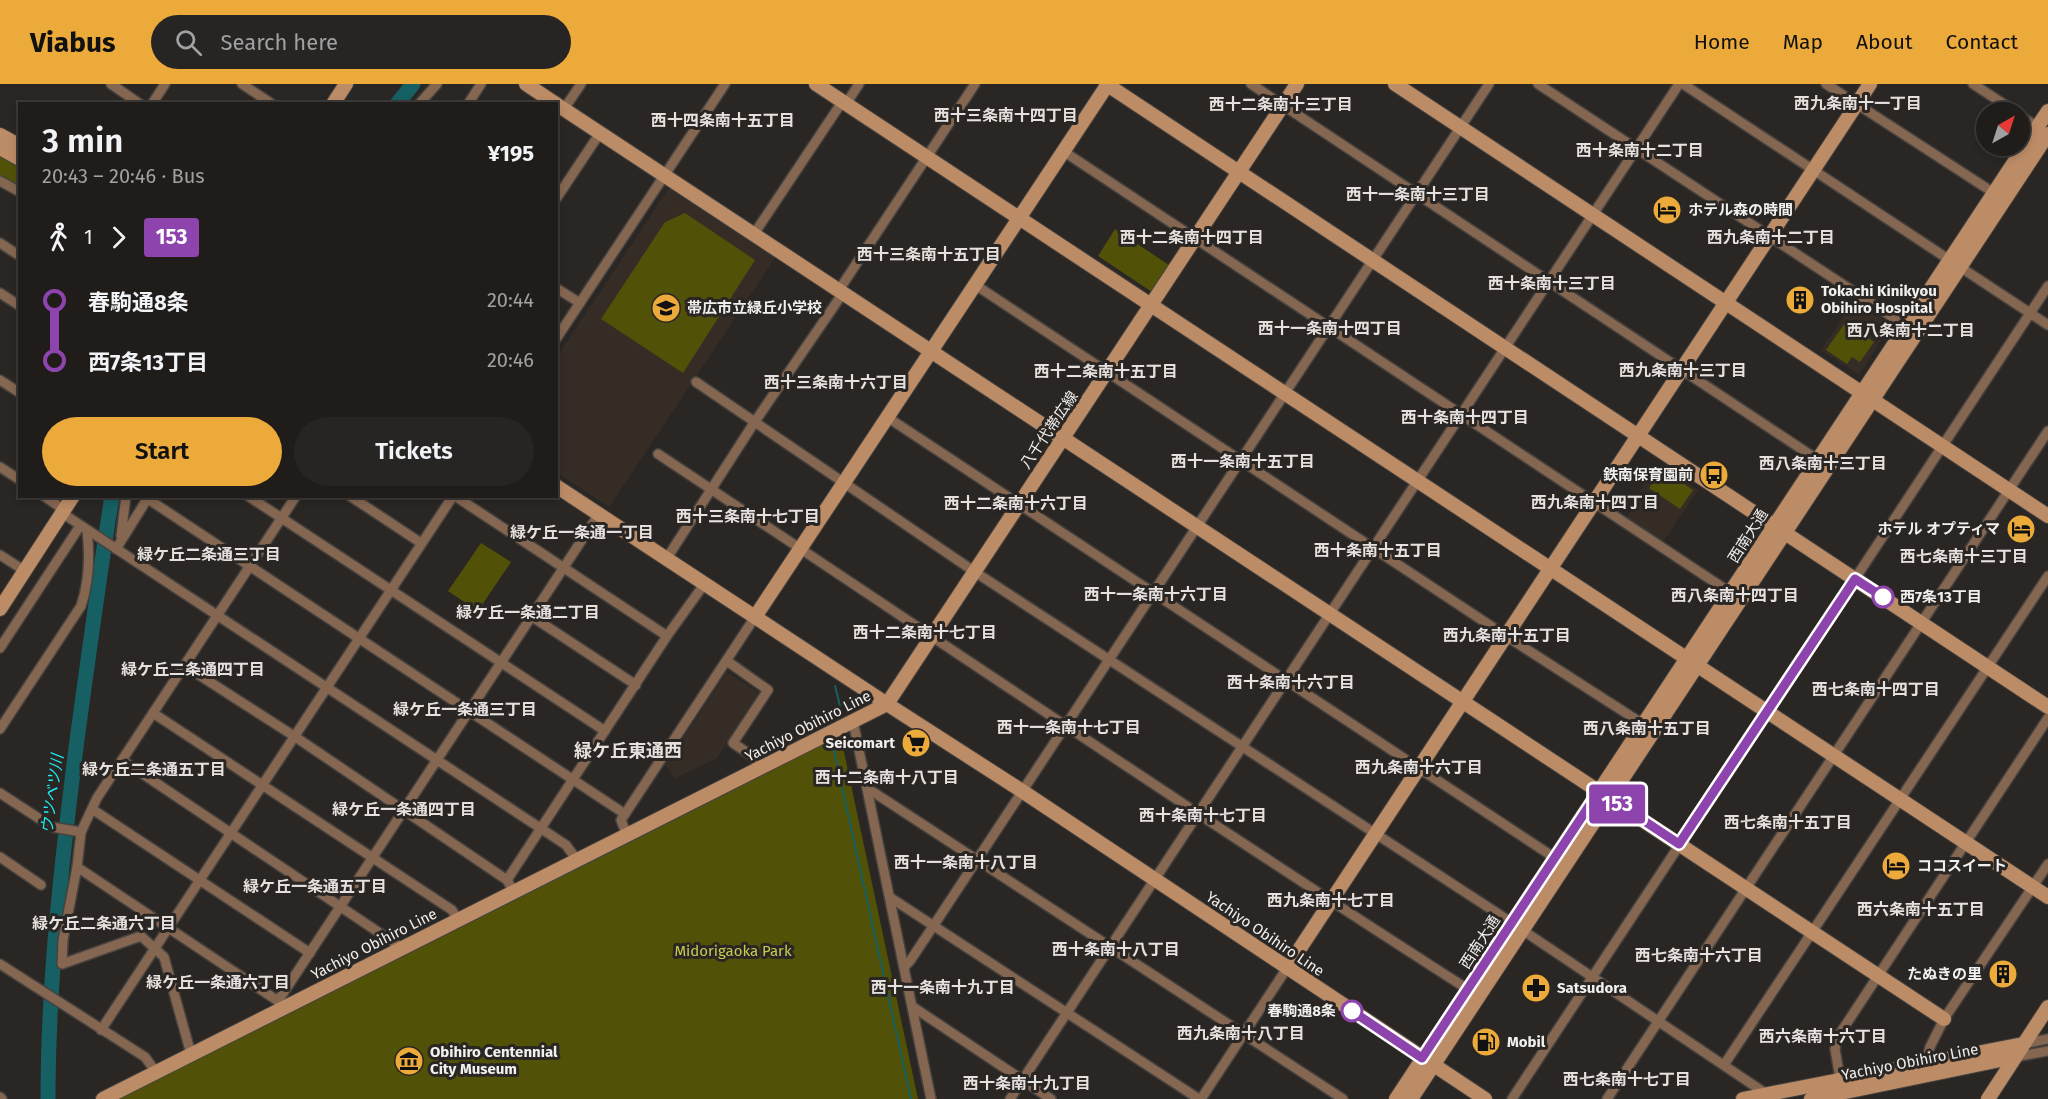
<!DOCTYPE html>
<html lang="en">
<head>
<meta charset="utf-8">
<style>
	:root { --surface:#1f1c1a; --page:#272523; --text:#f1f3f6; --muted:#a1a1a2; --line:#3c3a39; --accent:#ebaa39 }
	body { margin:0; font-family:"Fira Sans","Noto Sans JP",sans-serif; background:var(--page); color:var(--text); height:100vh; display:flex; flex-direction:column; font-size:22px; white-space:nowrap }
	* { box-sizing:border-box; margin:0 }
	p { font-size:20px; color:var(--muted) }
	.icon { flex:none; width:33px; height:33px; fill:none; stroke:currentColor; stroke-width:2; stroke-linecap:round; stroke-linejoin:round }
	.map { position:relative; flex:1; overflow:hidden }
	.panel { position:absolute; left:18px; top:18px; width:540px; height:396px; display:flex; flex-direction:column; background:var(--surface); border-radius:0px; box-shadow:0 3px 9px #0003,0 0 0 2px var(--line) }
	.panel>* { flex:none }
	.badge { padding:0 12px; border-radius:4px; font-size:21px; line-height:39px }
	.needle { width:39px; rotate:39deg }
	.controls { position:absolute; left:1976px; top:18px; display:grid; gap:12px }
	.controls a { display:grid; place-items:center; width:54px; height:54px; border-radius:50%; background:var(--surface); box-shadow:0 3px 9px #0003,0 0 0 2px var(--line); font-size:30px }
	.map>.badge { position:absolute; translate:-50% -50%; box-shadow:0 0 0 3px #fff }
	.legs { display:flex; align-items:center; gap:9px; height:66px; padding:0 24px; font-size:20px }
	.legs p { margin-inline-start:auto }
	.head { display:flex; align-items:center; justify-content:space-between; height:102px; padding:0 24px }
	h1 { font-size:33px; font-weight:600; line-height:45px }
	.action { display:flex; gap:12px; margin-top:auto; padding:12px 24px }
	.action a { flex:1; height:69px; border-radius:36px; background:var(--accent); color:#111; font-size:24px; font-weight:600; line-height:69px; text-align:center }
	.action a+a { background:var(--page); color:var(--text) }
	ul { padding:0 24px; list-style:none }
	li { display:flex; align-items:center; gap:21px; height:60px; font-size:22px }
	li i { display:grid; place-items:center; width:9px; height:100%; margin:0 8px; background:currentColor }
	li i::after { content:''; width:15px; height:15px; margin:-8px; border:4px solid; border-radius:50%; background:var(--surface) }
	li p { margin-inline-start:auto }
	li:first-child i { background:linear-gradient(#0000 50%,currentColor 0) }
	li:last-child i { background:linear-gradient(currentColor 50%,#0000 0) }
	header { display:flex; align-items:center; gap:36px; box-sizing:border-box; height:84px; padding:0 30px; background:var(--accent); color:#111 }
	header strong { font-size:28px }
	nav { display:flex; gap:33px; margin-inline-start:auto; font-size:21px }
	.search { width:420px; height:54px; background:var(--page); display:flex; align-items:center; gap:15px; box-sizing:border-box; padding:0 21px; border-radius:33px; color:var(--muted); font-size:22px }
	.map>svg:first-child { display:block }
</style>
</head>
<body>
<header>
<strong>Viabus</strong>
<div class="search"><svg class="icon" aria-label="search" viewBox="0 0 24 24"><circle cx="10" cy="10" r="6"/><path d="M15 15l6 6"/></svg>Search here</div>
<nav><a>Home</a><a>Map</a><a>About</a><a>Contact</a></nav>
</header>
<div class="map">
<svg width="2048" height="1015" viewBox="0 0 2048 1015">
	<rect width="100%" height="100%" fill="#292623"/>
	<g fill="#352c26">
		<path d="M 669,104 L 775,174 L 609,423 L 557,389 L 556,274 Z"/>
		<path d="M 1855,216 L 1891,241 L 1859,291 L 1821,266 Z"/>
		<path d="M 1658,380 L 1698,406 L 1663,458 L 1626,434 L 1631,426 L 1628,424 Z"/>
		<path d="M 727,588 L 761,610 L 716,675 L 675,694 L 665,681 Z"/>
	</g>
	<g fill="#515208">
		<path d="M 0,70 L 19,81 L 19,104 L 0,92 Z"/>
		<path d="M 685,129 L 755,176 L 683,289 L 601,235 L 665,138 Z"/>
		<path d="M 1115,145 L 1169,181 L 1152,208 L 1098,172 Z"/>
		<path d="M 1845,239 L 1874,258 L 1860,278 L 1852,273 L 1847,280 L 1826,266 Z"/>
		<path d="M 1662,385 L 1693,406 L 1680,425 L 1649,404 Z"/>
		<path d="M 481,459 L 511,478 L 478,527 L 448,507 Z"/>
		<path d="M 840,649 L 918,1015 L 108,1015 Z"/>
	</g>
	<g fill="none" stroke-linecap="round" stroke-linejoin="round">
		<g stroke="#165f62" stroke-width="2">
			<path d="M 835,602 L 841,626 L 839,638"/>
			<path d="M 836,652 L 834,667 L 911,1015"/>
		</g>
		<g stroke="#165f62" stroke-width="15">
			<path d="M 397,20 L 413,0"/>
			<path d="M 48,1015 C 48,895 62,775 77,656 C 88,575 99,494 112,412"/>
		</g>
		<g stroke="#45423f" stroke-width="12">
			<g id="street">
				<path d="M 111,0 L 140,20"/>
				<path d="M 242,0 L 272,20"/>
				<path d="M 1251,0 L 1818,376"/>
				<path d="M 1538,0 L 1906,242"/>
				<path d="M 1683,0 L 2048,241"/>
				<path d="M 1826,0 L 1994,109"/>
				<path d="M 1973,0 L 2016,28"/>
				<path d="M 152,20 L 165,0"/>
				<path d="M 419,20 L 437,0"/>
				<path d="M 468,20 L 481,0"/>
				<path d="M 846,20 L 859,0"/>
				<path d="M 564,25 L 581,0"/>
				<path d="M 2019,31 L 2042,46"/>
				<path d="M 1063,67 L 1731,509"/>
				<path d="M 0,97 L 20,108"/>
				<path d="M 556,115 L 600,49"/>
				<path d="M 754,150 L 842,18"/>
				<path d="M 0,159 L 20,172"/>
				<path d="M 974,200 L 1506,552 L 1643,640"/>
				<path d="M 556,204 L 580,219"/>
				<path d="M 839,206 L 975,0"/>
				<path d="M 0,209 L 20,222"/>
				<path d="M 556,255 L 725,0"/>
				<path d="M 0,296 L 20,309"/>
				<path d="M 696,298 L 975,488 L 1500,831 L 1768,1011"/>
				<path d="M 887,333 L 1555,774"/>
				<path d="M 658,370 C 928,549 1196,731 1469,906"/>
				<path d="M 0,383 L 20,396"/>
				<path d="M 44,412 L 64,426"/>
				<path d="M 248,412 L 605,647"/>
				<path d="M 350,412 L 421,459"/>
				<path d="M 455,412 L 667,552"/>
				<path d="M 148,415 L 625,730"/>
				<path d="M 62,429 L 566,761 L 577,776"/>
				<path d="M 121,452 L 126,412"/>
				<path d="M 116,465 L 149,412"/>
				<path d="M 0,471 L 25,487"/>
				<path d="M 667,474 L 754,339 L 843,209"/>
				<path d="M 531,532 L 636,601"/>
				<path d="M 0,564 L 80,442"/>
				<path d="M 727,577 L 768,606 L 733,659 L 752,672 L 760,684"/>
				<path d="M 185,582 L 294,652 L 507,796 L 514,808"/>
				<path d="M 153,629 L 452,826 L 458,836"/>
				<path d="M 853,637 L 931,1015"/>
				<path d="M 0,645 L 81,522 C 89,498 90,472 87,447"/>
				<path d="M 122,676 L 402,864"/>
				<path d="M 867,704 L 1343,1015"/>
				<path d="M 0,709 L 52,743 L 81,748"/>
				<path d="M 92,725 L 310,869"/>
				<path d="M 627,751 L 621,736 L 755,533"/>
				<path d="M 0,773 L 41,801"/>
				<path d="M 77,783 L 278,917 L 281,921"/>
				<path d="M 507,796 L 667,552 L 705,499"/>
				<path d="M 891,814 L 1199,1015"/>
				<path d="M 0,880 L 145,973 L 156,988"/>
				<path d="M 904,883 L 910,877 L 934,841 L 1489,0"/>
				<path d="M 278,917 L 599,430"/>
				<path d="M 913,923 L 1051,1015"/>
				<path d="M 101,946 L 453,412"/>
				<path d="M 2023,960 L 2048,955"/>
				<path d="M 191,970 L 164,873 L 141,852 L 62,880 L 63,856 L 77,783 L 81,748 L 97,714 L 296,412"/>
				<path d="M 2015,973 L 2048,967"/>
				<path d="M 1724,981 L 2048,492"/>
				<path d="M 1928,982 L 1926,978 L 1930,963 L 1944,935 L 2048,780"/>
				<path d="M 1841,1000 L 1835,965 L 1839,951 L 2048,634"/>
				<path d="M 0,1013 L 2,1015"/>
				<path d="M 1010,1015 L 1679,0"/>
				<path d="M 1201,1015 L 1287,884"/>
				<path d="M 1512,1015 L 2048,202"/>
				<path d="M 1607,1015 L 2048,347"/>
			</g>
		</g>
		<g stroke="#45423f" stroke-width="16">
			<g id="secondary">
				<path d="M 526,0 L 556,20"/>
				<path d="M 816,0 L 2048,813"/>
				<path d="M 1106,0 L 2048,623"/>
				<path d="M 1395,0 L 2048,432"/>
				<path d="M 333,20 L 346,0"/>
				<path d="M 556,20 L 1944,935"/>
				<path d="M 0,51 L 20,62"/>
				<path d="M 0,64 L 20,75"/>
				<path d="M 556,402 L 887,620 L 1022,707 L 1485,1015"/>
				<path d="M 0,525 L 73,412"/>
				<path d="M 755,533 L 1108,0"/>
				<path d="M 1287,884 L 1870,0"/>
				<path d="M 103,1015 L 887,620 L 1297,0"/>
				<path d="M 1396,1015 L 2048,27"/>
				<path d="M 1411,1015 L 2048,50"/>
				<path d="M 1743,1015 L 2023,960"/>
				<path d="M 1811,1015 L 2015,973"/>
				<path d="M 1988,1015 L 2048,923"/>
			</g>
		</g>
		<use href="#street" stroke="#856751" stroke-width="9"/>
		<use href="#secondary" stroke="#bc8c67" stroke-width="14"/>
	</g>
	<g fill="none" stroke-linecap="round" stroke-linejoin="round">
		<g stroke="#fff" stroke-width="14">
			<path id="line-1" d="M 1352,927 L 1422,974 L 1599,707 L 1679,760 L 1855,495 L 1883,513"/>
		</g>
		<use href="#line-1" stroke="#8e44ad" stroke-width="9"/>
	</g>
	<defs>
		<g id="hotel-disc" transform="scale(1.5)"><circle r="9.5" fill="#ebaa39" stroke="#292623"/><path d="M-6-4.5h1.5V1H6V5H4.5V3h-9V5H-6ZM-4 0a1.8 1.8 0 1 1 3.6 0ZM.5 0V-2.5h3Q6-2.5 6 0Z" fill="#111"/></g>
		<g id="building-disc" transform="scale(1.5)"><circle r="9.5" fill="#ebaa39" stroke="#292623"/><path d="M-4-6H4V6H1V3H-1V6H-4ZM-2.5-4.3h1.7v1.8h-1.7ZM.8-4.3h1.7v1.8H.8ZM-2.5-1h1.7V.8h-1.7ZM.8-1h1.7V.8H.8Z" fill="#111"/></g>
		<g id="school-disc" transform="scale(1.5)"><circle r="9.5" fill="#ebaa39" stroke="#292623"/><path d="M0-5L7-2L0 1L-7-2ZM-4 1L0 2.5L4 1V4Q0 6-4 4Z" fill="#111"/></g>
		<g id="bus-disc" transform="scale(1.5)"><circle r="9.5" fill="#ebaa39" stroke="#292623"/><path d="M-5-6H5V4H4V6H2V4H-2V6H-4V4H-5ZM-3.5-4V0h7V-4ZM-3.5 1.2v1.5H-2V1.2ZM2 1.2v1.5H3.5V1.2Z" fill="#111"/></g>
		<g id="supermarket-disc" transform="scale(1.5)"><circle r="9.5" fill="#ebaa39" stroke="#292623"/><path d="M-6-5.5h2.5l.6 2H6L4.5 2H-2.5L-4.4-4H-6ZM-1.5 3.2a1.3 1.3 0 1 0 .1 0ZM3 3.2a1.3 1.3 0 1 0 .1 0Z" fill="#111"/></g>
		<g id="pharmacy-disc" transform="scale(1.5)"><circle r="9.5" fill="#ebaa39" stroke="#292623"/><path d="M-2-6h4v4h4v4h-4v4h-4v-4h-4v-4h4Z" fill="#111"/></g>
		<g id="fuel-disc" transform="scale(1.5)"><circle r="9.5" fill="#ebaa39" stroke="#292623"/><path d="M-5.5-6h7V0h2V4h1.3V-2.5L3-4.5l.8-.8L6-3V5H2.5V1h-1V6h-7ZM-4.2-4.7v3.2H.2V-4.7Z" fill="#111"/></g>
		<g id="museum-disc" transform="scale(1.5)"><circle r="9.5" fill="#ebaa39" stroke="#292623"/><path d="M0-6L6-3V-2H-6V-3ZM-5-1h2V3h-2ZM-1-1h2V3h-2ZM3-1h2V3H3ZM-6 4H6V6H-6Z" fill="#111"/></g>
	</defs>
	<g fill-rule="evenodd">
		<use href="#hotel-disc" x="1667" y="126"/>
		<use href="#building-disc" x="1800" y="216"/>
		<use href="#school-disc" x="666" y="224"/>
		<use href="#bus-disc" x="1714" y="391"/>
		<use href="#hotel-disc" x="2021" y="445"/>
		<use href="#supermarket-disc" x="916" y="659"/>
		<use href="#hotel-disc" x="1896" y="782"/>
		<use href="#building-disc" x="2003" y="890"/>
		<use href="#pharmacy-disc" x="1536" y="904"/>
		<use href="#fuel-disc" x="1486" y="958"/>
		<use href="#museum-disc" x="409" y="977"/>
	</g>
	<g fill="#fff" stroke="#8e44ad" stroke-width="3">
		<circle cx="1883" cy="513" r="10"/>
		<circle cx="1352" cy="927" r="10"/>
	</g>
	<g text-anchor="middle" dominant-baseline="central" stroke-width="6" stroke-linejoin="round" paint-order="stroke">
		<g font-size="15" font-weight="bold" fill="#f2f0ee" stroke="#292623" text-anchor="start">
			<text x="1688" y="126">ホテル森の時間</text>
			<text x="1821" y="207">Tokachi Kinikyou<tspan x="1821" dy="17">Obihiro Hospital</tspan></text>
			<text x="687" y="224">帯広市立緑丘小学校</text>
			<text x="1693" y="391" text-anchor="end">鉄南保育園前</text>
			<text x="2000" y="445" text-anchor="end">ホテル オプティマ</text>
			<text x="895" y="659" text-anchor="end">Seicomart</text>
			<text x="1917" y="782">ココスイート</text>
			<text x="1982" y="890" text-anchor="end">たぬきの里</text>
			<text x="1557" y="904">Satsudora</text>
			<text x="1507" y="958">Mobil</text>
			<text x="430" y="968">Obihiro Centennial<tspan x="430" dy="17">City Museum</tspan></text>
		</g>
		<g font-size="15" fill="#f2f0ee" stroke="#292623">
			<text transform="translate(1049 346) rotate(-56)">八千代帯広線</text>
			<text transform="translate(1748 452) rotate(-58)">西南大通</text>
			<text transform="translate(808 642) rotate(-27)">Yachiyo Obihiro Line</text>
			<text transform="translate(1265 850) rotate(34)">Yachiyo Obihiro Line</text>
			<text transform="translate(1480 858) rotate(-57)">西南大通</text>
			<text transform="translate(374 860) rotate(-27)">Yachiyo Obihiro Line</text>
			<text transform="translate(1910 978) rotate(-11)">Yachiyo Obihiro Line</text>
		</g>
		<g font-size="15" font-weight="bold" fill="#f2f0ee" stroke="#292623" text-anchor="start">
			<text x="1900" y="513">西7条13丁目</text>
			<text x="1336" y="927" text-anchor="end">春駒通8条</text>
		</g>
		<g font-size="15" fill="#c9cb51" stroke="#292623">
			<text x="733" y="867">Midorigaoka Park</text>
		</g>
		<g font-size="16" font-weight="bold" fill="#e6e1de" stroke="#292623">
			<text x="1858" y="19">西九条南十一丁目</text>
			<text x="1281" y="20">西十二条南十三丁目</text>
			<text x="1006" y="31">西十三条南十四丁目</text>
			<text x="723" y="36">西十四条南十五丁目</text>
			<text x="1640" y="66">西十条南十二丁目</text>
			<text x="1418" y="110">西十一条南十三丁目</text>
			<text x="1192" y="153">西十二条南十四丁目</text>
			<text x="1771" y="153">西九条南十二丁目</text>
			<text x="929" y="170">西十三条南十五丁目</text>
			<text x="1552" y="199">西十条南十三丁目</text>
			<text x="1330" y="244">西十一条南十四丁目</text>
			<text x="1911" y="246">西八条南十二丁目</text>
			<text x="1683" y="286">西九条南十三丁目</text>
			<text x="1106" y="287">西十二条南十五丁目</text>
			<text x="836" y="298">西十三条南十六丁目</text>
			<text x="1465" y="333">西十条南十四丁目</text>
			<text x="1243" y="377">西十一条南十五丁目</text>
			<text x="1823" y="379">西八条南十三丁目</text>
			<text x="1595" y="418">西九条南十四丁目</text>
			<text x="1016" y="419">西十二条南十六丁目</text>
			<text x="748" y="432">西十三条南十七丁目</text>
			<text x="582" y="448">緑ケ丘一条通一丁目</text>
			<text x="1378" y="466">西十条南十五丁目</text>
			<text x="209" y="470">緑ケ丘二条通三丁目</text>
			<text x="1964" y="472">西七条南十三丁目</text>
			<text x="1156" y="510">西十一条南十六丁目</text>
			<text x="1735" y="511">西八条南十四丁目</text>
			<text x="528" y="528">緑ケ丘一条通二丁目</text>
			<text x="925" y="548">西十二条南十七丁目</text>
			<text x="1507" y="551">西九条南十五丁目</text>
			<text x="193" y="585">緑ケ丘二条通四丁目</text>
			<text x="1291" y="598">西十条南十六丁目</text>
			<text x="1876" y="605">西七条南十四丁目</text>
			<text x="465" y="625">緑ケ丘一条通三丁目</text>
			<text x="1069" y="643">西十一条南十七丁目</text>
			<text x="1647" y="644">西八条南十五丁目</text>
			<text x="1419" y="683">西九条南十六丁目</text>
			<text x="154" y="685">緑ケ丘二条通五丁目</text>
			<text x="887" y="693">西十二条南十八丁目</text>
			<text x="404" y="725">緑ケ丘一条通四丁目</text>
			<text x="1203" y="731">西十条南十七丁目</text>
			<text x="1788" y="738">西七条南十五丁目</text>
			<text x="966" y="778">西十一条南十八丁目</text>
			<text x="315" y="802">緑ケ丘一条通五丁目</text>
			<text x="1331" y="816">西九条南十七丁目</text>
			<text x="1921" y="825">西六条南十五丁目</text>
			<text x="104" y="839">緑ケ丘二条通六丁目</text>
			<text x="1116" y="865">西十条南十八丁目</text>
			<text x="1699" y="871">西七条南十六丁目</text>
			<text x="218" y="898">緑ケ丘一条通六丁目</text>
			<text x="943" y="903">西十一条南十九丁目</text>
			<text x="1241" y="949">西九条南十八丁目</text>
			<text x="1823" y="952">西六条南十六丁目</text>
			<text x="1627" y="995">西七条南十七丁目</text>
			<text x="1027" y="999">西十条南十九丁目</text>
		</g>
		<g font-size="16" font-style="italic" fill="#1dedf4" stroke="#292623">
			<text transform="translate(52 710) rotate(-82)">ウツベツ川</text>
		</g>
		<g font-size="18" font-weight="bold" fill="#e6e1de" stroke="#292623">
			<text x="628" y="667">緑ケ丘東通西</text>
		</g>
	</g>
</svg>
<div class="controls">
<a><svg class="needle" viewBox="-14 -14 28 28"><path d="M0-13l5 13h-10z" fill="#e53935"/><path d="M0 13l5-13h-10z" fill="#a1a1a2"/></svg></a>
</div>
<b class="badge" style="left:1617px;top:720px;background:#8e44ad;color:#fff">153</b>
<section class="panel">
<div class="head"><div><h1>3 min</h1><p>20:43 – 20:46 · Bus</p></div><b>¥195</b></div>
<div class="legs"><svg class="icon" aria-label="walk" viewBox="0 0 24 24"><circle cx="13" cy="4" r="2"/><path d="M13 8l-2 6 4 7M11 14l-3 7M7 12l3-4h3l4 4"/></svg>1<svg class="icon" aria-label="forward" viewBox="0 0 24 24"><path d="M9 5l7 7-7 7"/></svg><b class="badge" style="background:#8e44ad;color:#fff">153</b></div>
<ul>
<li><i style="color:#8e44ad"></i><b>春駒通8条</b><p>20:44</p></li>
<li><i style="color:#8e44ad"></i><b>西7条13丁目</b><p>20:46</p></li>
</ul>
<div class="action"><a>Start</a><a>Tickets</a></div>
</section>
</div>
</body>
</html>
